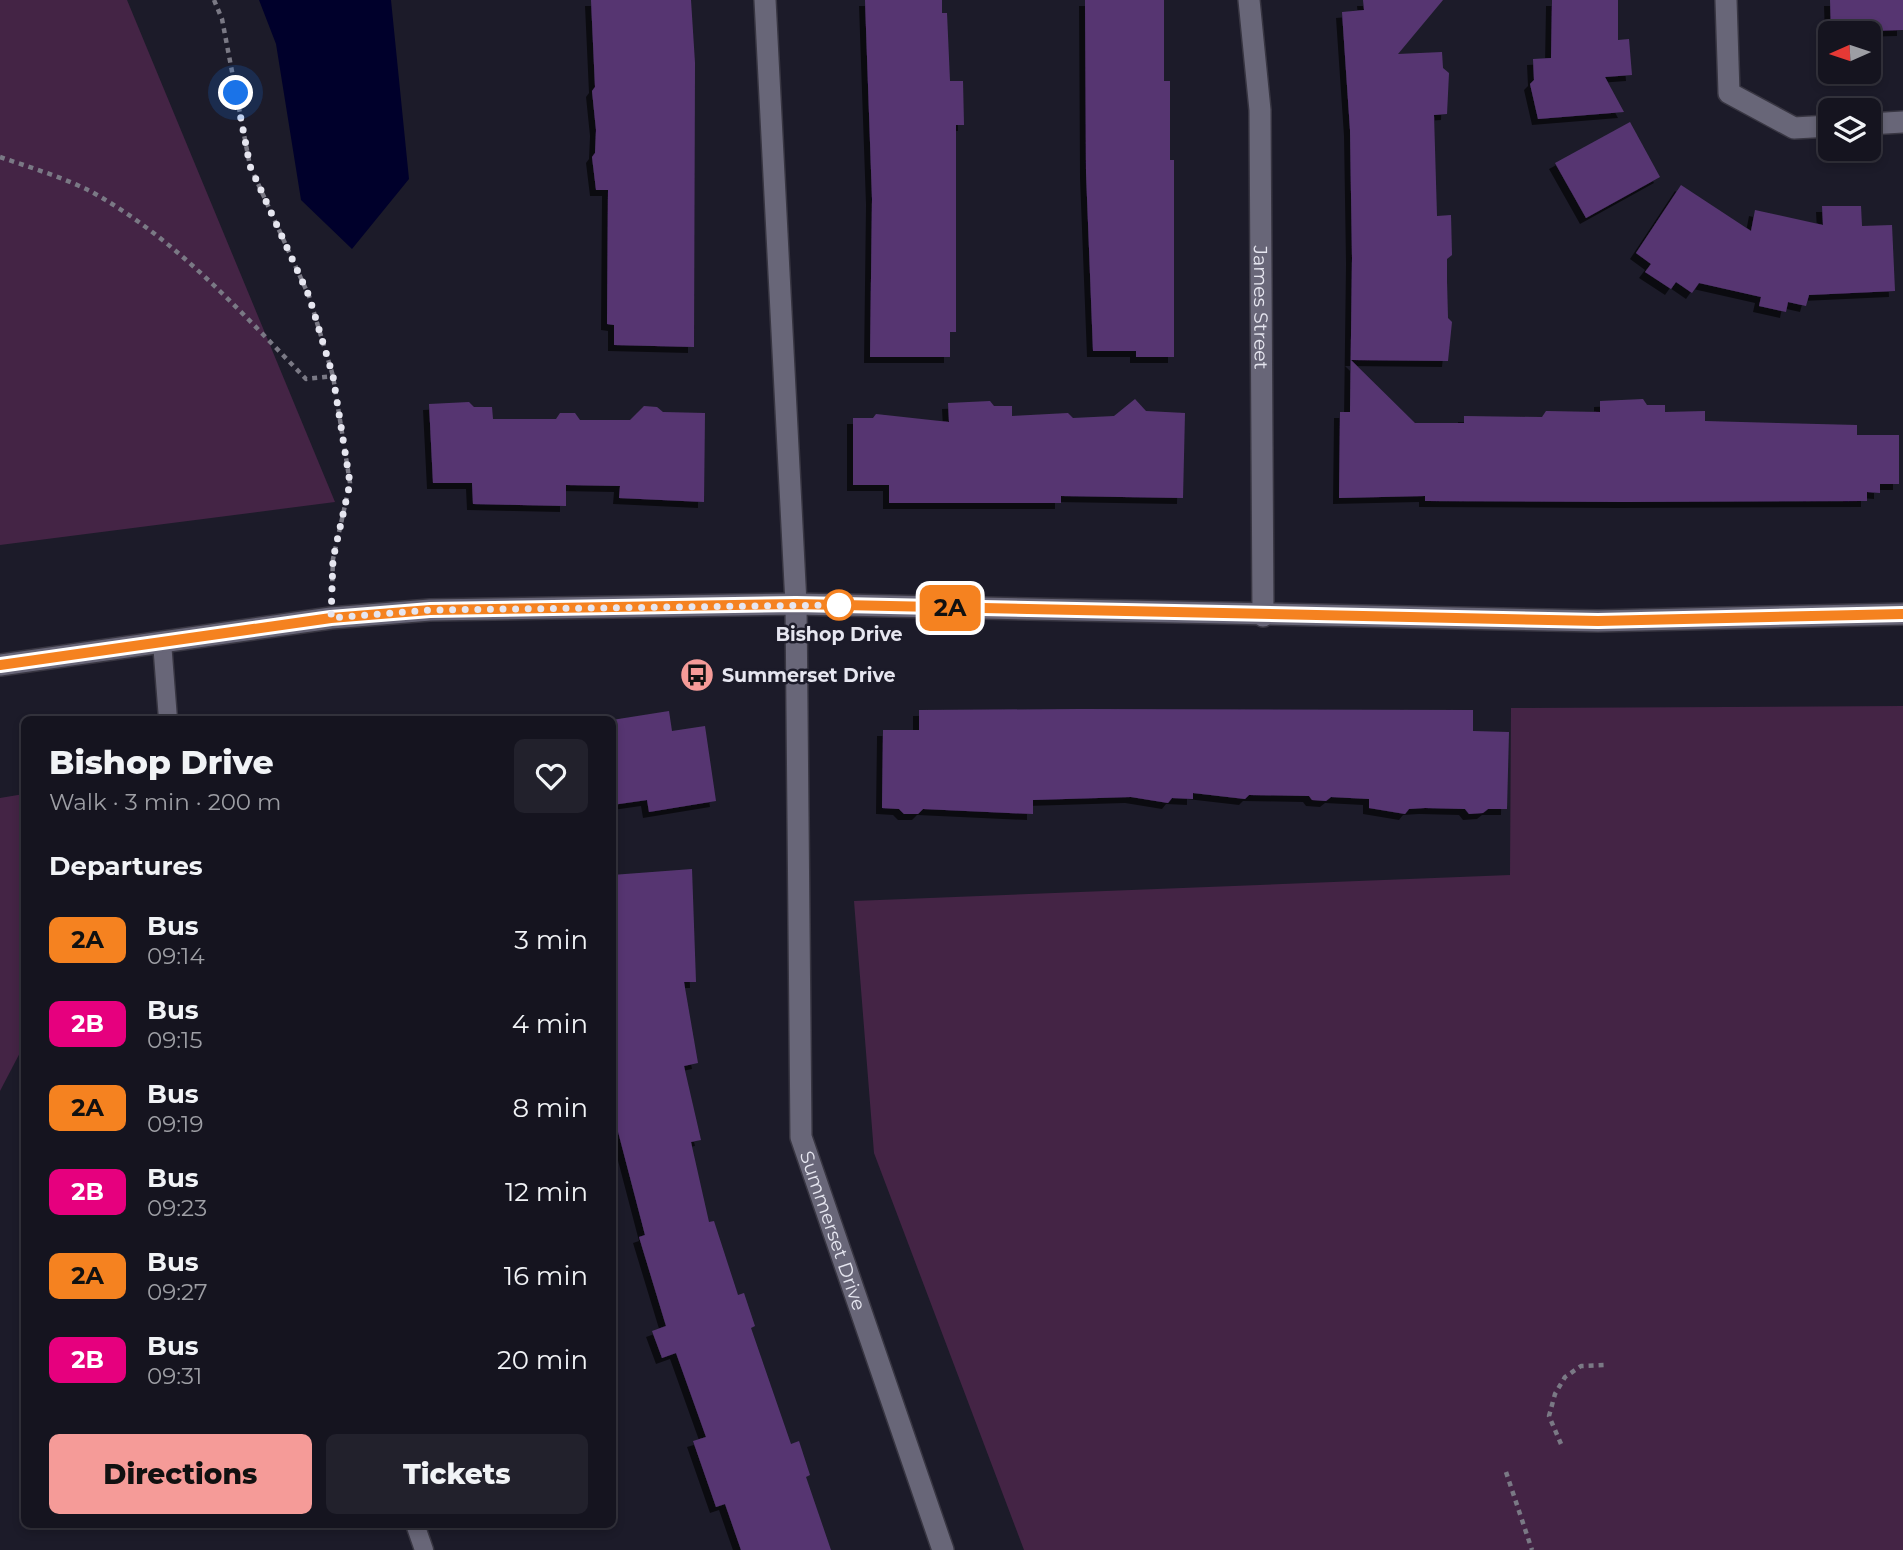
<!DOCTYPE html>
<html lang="en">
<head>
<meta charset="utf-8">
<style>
	:root { --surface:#15141f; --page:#22212c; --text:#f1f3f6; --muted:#9d9ea4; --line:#34333d; --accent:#f59b98 }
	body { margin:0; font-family:Montserrat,sans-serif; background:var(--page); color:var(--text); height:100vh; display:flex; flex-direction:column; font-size:26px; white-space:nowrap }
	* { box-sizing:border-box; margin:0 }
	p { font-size:23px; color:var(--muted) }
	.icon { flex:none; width:38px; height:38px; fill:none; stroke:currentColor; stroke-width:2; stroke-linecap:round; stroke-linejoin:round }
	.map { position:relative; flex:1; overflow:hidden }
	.sheet { position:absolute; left:21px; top:716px; width:595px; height:812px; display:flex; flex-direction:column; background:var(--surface); border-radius:10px; box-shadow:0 4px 10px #0003,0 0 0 2px var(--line) }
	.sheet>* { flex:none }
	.badge { padding:0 14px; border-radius:10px; font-size:24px; line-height:46px }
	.needle { width:46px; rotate:267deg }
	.fabs { position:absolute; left:1818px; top:21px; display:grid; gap:14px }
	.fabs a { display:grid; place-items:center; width:63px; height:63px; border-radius:10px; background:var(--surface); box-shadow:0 4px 10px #0003,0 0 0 2px var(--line); font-size:35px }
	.you { position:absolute; width:35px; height:35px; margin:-18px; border:5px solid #fff; border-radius:50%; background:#1a73e8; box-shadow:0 0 0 10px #1a73e833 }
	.map>.badge { position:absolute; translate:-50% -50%; box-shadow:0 0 0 4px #fff }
	h2 { padding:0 28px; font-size:26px; line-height:63px }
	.round { display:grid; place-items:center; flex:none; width:74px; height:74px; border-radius:10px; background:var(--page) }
	.headline { display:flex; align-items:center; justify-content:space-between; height:119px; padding:0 28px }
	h1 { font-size:33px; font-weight:800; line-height:52px }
	.button { display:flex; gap:14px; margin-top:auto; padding:14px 28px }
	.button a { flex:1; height:80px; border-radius:10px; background:var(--accent); color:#111; font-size:28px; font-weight:800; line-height:80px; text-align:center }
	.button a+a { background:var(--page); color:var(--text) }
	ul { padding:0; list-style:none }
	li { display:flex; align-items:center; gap:21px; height:84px; padding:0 28px }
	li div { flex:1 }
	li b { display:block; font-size:26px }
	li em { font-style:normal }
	li .badge { min-width:77px; font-weight:700; text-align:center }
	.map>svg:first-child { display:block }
</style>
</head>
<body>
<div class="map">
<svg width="1903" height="1550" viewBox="0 0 1903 1550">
	<defs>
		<filter id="shadow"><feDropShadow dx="-6" dy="6" stdDeviation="0" flood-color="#0009"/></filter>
	</defs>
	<rect width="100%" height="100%" fill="#1c1b29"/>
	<g fill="#442445">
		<path d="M 0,0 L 127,0 L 335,502 L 0,545 Z"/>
		<path d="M 1903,706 L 1903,1550 L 1024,1550 L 874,1153 L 854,901 L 1510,875 L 1511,708 Z"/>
		<path d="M 24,794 L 24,1045 L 0,1091 L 0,798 Z"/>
	</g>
	<path fill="#00002b" d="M 259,0 L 391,0 L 409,179 L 352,249 L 301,200 L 276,44 Z"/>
	<g fill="#563671" filter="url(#shadow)">
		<path d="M 591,0 L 691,0 L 695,63 L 694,347 L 614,345 L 614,325 L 607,324 L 608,190 L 596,190 L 592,157 L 595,153 L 596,130 L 592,91 L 595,87 Z"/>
		<path d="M 865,0 L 942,0 L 942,13 L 947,13 L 950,81 L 963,81 L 964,125 L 956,125 L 956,332 L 950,332 L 950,357 L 870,357 L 872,199 Z"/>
		<path d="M 1085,0 L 1164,0 L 1164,81 L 1170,81 L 1170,160 L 1174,160 L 1174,357 L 1136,357 L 1136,351 L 1093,351 L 1086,172 Z"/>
		<path d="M 1363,0 L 1443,0 L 1398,54 L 1442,52 L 1443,68 L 1449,73 L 1447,114 L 1434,115 L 1437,216 L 1451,215 L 1452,255 L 1447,259 L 1447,281 L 1448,318 L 1452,322 L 1448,361 L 1351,360 L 1415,423 L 1464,423 L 1464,416 L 1542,417 L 1546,411 L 1600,412 L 1600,401 L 1643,399 L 1647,405 L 1665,405 L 1665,412 L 1705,411 L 1705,421 L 1857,425 L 1857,435 L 1899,435 L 1899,484 L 1880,484 L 1880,493 L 1867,492 L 1867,501 L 1624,502 L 1425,501 L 1425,496 L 1339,498 L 1340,412 L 1350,412 L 1352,258 L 1350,130 L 1342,12 L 1364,10 Z"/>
		<path d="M 1552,0 L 1618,0 L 1618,40 L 1629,39 L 1632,75 L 1605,77 L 1624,112 L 1538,119 L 1530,84 L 1534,80 L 1533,59 L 1551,58 Z"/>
		<path d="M 1830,0 L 1903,0 L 1903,30 L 1831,32 Z"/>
		<path d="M 1630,122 L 1660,177 L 1586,218 L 1555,163 Z"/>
		<path d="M 1681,185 L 1751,231 L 1755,210 L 1823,225 L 1822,206 L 1861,206 L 1862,226 L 1892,225 L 1895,291 L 1809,295 L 1806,306 L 1788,302 L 1786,312 L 1759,306 L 1761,297 L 1699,283 L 1692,293 L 1676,282 L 1671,289 L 1645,272 L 1651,264 L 1636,253 Z"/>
		<path d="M 1135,399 L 1146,411 L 1185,413 L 1183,498 L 1061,496 L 1061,503 L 889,503 L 889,485 L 853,485 L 853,418 L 873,418 L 876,414 L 949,422 L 948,403 L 990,401 L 994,406 L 1012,406 L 1012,416 L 1068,413 L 1073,418 L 1114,416 Z"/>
		<path d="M 469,402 L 474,407 L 492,407 L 493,419 L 556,419 L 560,413 L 575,413 L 580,420 L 630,420 L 644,406 L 657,407 L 663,412 L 705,413 L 704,502 L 619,498 L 620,486 L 566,485 L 566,506 L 473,504 L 472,483 L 433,483 L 429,404 Z"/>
		<path d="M 1080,709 L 1473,710 L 1473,731 L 1509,732 L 1507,809 L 1488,809 L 1483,813 L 1469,814 L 1465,809 L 1425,808 L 1409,809 L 1405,814 L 1369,808 L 1369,799 L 1331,797 L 1326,801 L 1312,800 L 1309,796 L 1249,795 L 1245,799 L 1193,793 L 1193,799 L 1172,798 L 1168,803 L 1131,797 L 1033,800 L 1033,814 L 923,809 L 918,814 L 904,814 L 899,809 L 882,808 L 883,730 L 919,730 L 919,710 Z"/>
		<path d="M 669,711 L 672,731 L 705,726 L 716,801 L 649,812 L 647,800 L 612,805 L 612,720 Z"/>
		<path d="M 692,869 L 696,982 L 684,982 L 698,1063 L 684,1066 L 701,1140 L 691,1142 L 709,1222 L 714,1221 L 738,1295 L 744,1293 L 755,1326 L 751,1328 L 791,1444 L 799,1441 L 810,1475 L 806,1477 L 831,1550 L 741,1550 L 725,1504 L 716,1507 L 693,1441 L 706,1437 L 676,1353 L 662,1358 L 652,1331 L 666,1326 L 639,1237 L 645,1235 L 616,1124 L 612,1094 L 612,875 Z"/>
	</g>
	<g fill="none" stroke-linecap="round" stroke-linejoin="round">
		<g stroke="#383642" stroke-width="21">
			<g id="lane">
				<path d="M 162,642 L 168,719"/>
				<path d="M 415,1524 L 424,1550"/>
			</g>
		</g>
		<g stroke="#383642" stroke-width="24">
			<g id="street">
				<path d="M 765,0 L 796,604"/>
				<path id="s1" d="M 1249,0 L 1260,110 L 1263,616"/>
				<path d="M 1726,0 L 1729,93 L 1794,128 L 1830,126"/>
				<path d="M 1869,124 L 1903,122"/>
			</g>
		</g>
		<g stroke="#383642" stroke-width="24">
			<g id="secondary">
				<path id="s2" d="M 796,604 L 801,1137 L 943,1550"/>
				<path d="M 0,665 L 331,618 L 430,610 L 796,604 L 1598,621 L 1903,614"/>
			</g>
		</g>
		<g stroke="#7a7985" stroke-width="4.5" stroke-dasharray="5 5" stroke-linecap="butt">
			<path d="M 214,0 L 222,19 L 250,166 L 309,296 L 333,376 L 350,483 L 333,559 L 332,590"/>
			<path d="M 0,157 C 29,167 62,177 90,191 C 174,237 240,311 306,379 L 333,376"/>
			<path d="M 1561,1444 L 1549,1416 L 1555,1394 L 1565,1377 L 1581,1366 L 1606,1365"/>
			<path d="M 1506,1472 L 1532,1550"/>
		</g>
		<use href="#lane" stroke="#686678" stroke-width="18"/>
		<use href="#street" stroke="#686678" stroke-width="21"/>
		<use href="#secondary" stroke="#686678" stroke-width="21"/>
	</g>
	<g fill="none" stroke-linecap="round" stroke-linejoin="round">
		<g stroke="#fff" stroke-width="16">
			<path id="line" d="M 0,665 L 331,618 L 430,610 L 796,604 L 1598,621 L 1903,614"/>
		</g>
		<use href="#line" stroke="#f58220" stroke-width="10"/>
		<path stroke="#e6e6f0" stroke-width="7" stroke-dasharray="0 12.6" d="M 236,93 L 250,166 L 309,296 L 333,376 L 350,483 L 333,559 L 331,618 L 430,610 L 839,605"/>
	</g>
	<defs>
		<g id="bus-disc" transform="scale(1.75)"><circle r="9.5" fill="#f59b98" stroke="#1c1b29"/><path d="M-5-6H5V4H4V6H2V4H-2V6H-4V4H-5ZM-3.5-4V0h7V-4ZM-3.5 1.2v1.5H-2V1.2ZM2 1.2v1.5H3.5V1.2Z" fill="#111"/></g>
	</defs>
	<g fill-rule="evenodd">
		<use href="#bus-disc" x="697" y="675"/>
	</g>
	<circle fill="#fff" stroke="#f58220" stroke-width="3.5" cx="839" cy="605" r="14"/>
	<g text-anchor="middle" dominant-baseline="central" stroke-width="5" stroke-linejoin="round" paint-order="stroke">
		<g font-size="19" fill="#e6e6f0" stroke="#1c1b29">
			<text stroke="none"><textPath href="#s1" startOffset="308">James Street</textPath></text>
			<text stroke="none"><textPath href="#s2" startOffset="632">Summerset Drive</textPath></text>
		</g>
		<g font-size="19" font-weight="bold" fill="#e6e6f0" stroke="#1c1b29">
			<text x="839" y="634">Bishop Drive</text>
		</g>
		<g font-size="19" font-weight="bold" fill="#e6e6f0" stroke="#1c1b29" text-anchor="start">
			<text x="722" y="675">Summerset Drive</text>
		</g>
	</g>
</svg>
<div class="fabs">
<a><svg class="needle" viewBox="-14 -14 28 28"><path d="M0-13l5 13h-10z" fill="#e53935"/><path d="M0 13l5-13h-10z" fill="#9d9ea4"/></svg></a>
<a><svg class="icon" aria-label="layers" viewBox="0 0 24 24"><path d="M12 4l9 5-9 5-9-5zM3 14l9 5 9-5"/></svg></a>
</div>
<div class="you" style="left:236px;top:93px"></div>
<b class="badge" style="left:950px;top:608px;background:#f58220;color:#111">2A</b>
<section class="sheet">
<div class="headline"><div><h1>Bishop Drive</h1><p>Walk · 3 min · 200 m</p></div><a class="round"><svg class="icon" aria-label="heart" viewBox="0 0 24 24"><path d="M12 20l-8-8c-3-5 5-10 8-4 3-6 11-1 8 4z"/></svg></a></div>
<h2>Departures</h2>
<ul>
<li><span class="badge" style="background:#f58220;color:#111">2A</span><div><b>Bus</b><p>09:14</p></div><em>3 min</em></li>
<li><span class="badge" style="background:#e6007e;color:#fff">2B</span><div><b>Bus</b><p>09:15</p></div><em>4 min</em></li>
<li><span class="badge" style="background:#f58220;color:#111">2A</span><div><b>Bus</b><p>09:19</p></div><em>8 min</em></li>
<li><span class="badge" style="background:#e6007e;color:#fff">2B</span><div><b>Bus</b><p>09:23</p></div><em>12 min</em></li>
<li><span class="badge" style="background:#f58220;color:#111">2A</span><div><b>Bus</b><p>09:27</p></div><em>16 min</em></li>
<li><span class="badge" style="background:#e6007e;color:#fff">2B</span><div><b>Bus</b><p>09:31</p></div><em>20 min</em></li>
</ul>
<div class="button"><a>Directions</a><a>Tickets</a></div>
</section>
</div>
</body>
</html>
